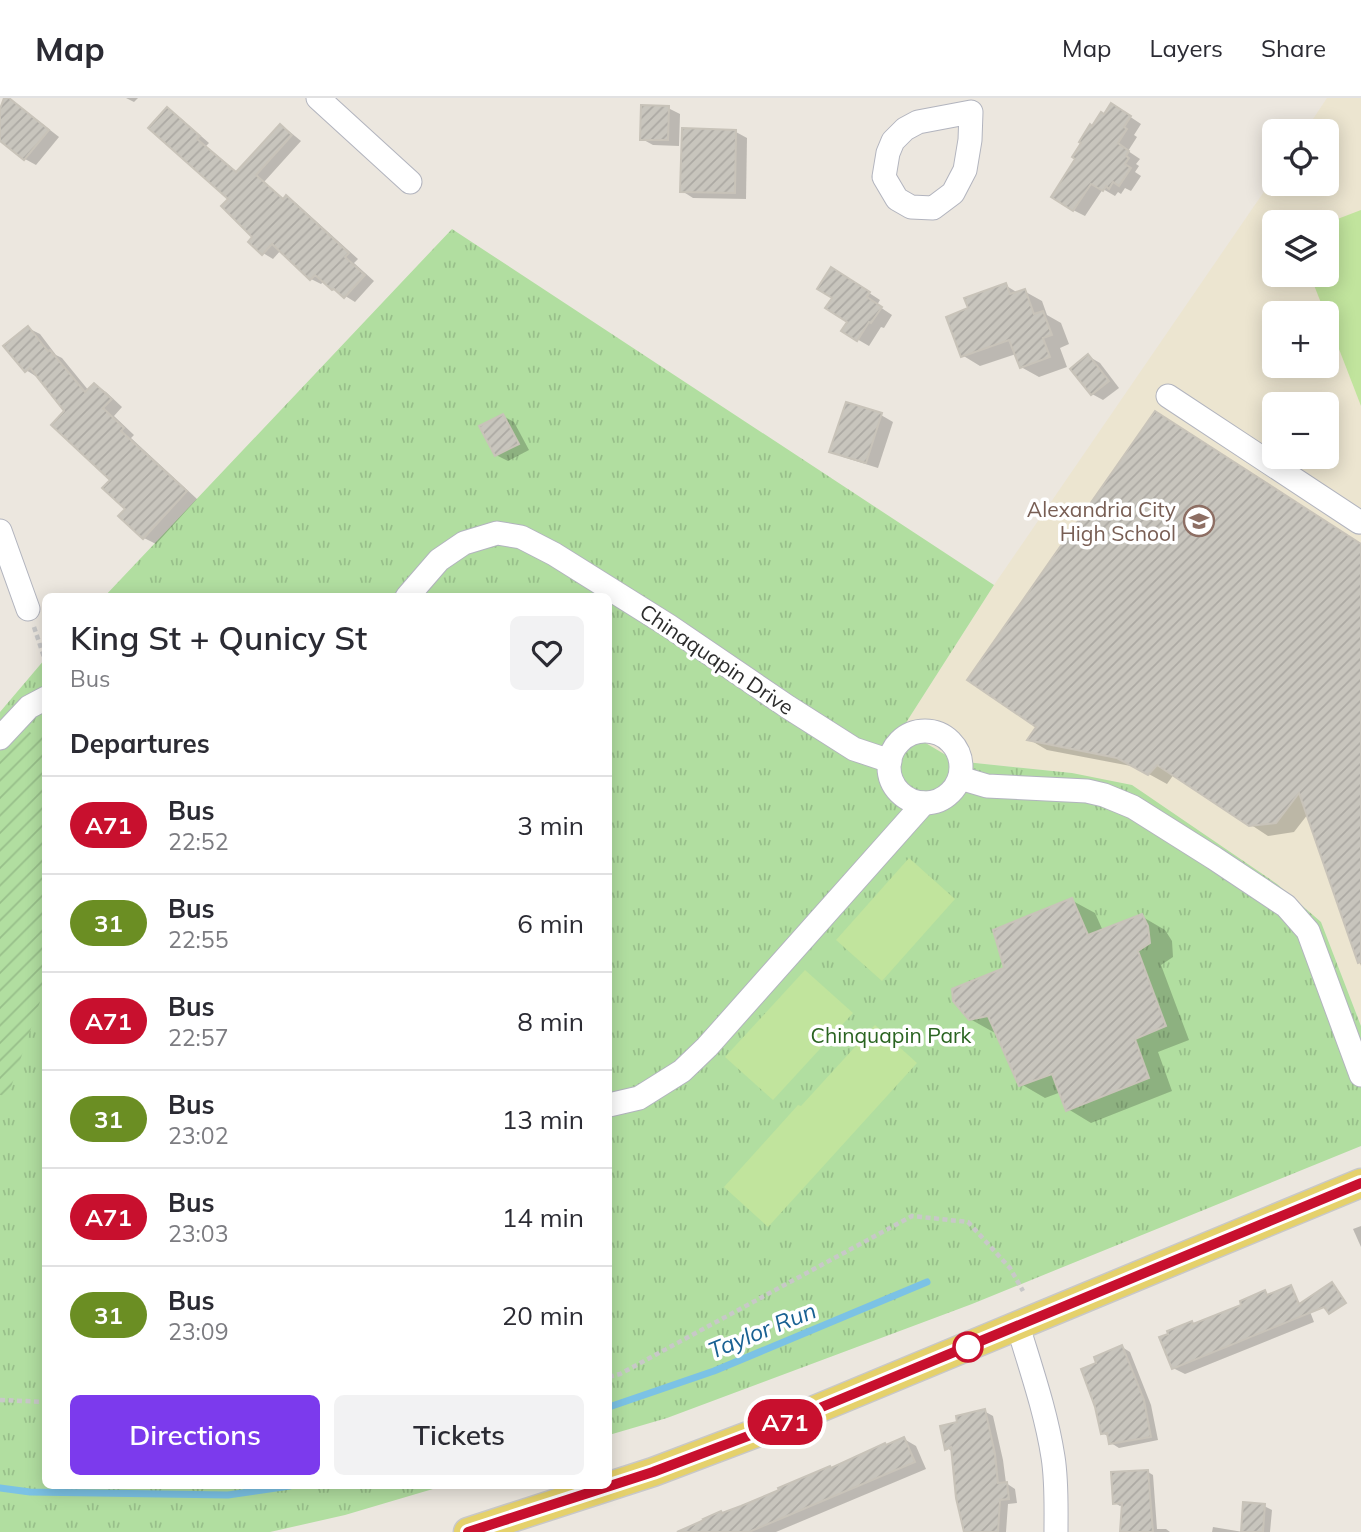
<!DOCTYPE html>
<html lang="en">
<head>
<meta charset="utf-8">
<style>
	:root { --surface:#fff; --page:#f2f2f3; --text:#2b2b33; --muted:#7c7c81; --line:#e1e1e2; --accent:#7c3aed }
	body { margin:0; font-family:Mulish,sans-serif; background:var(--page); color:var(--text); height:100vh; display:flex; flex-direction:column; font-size:26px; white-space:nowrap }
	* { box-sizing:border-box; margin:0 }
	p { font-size:23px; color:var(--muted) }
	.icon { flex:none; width:38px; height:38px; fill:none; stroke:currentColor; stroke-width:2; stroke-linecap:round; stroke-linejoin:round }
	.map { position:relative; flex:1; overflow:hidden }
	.sheet { position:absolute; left:42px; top:495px; width:570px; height:896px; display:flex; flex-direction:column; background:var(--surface); border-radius:10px; box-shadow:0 4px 18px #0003 }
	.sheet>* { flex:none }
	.badge { padding:0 14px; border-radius:23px; font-size:24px; line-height:46px }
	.fabs { position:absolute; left:1262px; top:21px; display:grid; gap:14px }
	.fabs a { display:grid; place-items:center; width:77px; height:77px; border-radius:10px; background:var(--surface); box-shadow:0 4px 18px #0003; font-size:35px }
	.map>.badge { position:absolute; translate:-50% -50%; box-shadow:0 0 0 4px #fff }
	h2 { padding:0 28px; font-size:26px; line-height:63px }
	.round { display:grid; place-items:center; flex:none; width:74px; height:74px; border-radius:10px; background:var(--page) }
	.head { display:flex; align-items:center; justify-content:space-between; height:119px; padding:0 28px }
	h1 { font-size:33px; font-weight:600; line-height:52px }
	.action { display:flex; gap:14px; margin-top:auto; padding:14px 28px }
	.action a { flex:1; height:80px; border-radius:10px; background:var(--accent); color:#fff; font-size:28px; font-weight:600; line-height:80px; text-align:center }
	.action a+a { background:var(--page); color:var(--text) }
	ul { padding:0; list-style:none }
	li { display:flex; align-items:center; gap:21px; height:98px; padding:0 28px; border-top:2px solid var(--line) }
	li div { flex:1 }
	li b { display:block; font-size:26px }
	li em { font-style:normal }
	li .badge { min-width:77px; font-weight:700; text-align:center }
	header { display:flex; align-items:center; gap:42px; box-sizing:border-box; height:98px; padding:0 35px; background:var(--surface); border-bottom:2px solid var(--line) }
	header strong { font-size:33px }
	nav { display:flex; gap:38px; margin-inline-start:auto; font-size:24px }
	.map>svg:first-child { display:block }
</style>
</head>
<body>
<header>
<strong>Map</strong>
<nav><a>Map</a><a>Layers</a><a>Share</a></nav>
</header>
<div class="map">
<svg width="1361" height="1434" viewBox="0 0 1361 1434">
	<defs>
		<pattern id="park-tufts" width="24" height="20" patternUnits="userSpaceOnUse" patternTransform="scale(1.75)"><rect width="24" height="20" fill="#b1dea0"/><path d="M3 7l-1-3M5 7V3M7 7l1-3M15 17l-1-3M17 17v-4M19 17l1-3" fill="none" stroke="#98bf8a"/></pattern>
		<pattern id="garden-furrows" width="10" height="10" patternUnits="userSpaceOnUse" patternTransform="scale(1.75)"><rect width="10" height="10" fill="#b1dea0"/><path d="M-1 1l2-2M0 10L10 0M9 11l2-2" fill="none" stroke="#98bf8a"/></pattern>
		<pattern id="building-hatch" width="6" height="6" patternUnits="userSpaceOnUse" patternTransform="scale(1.75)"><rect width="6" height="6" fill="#c8c5bd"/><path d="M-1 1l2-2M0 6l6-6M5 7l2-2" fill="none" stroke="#aca9a3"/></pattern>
	</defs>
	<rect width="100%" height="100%" fill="#ece7df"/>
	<path fill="#ece5d0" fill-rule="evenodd" d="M 1327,0 L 1361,0 L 1361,928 L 1321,824 L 1072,675 L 956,663 L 902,631 L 994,487 L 1274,79 L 1274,86 L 1326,86 L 1326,33 L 1305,33 ZM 1274,124 L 1326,124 L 1326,177 L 1274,177 ZM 1274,215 L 1326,215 L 1326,268 L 1274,268 ZM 1274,306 L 1326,306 L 1326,359 L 1274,359 Z"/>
	<g fill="url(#park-tufts)">
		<path d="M 452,131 L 994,487 L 902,631 L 956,663 L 1072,675 L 1132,687 L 1277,786 L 1321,824 L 1361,928 L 1361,1048 L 972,1206 L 667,1320 L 609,1337 L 609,499 L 104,499 Z"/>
		<path d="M 45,561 L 46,1388 L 443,1388 L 345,1417 L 270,1434 L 0,1434 L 0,614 Z"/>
	</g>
	<path fill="url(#garden-furrows)" d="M 24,629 L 38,641 L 45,635 L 45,889 L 8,998 L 0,997 L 0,655 Z"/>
	<g fill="#c1e49d">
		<path d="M 1361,112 L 1361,308 L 1327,220 L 1326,215 L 1325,215 L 1310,177 L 1326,177 L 1327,125 Z"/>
		<path d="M 909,760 L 955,801 L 882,883 L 836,842 Z"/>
		<path d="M 805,872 L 853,915 L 773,1002 L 725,959 Z"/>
		<path d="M 875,927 L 917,965 L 768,1129 L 724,1089 L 798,1007 L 801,1008 Z"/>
	</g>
	<g fill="#0003">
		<path d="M 6,0 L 17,6 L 59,39 L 36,67 L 25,61 L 0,41 L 0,15 Z"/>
		<path d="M 126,0 L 138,0 L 134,4 Z"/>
		<path d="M 668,10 L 680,16 L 679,48 L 653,47 L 642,41 Z"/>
		<path d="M 168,11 L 177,17 L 209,45 L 206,48 L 237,74 L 280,28 L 290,34 L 301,43 L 264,84 L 284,101 L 287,99 L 296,105 L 358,161 L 354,165 L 374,183 L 355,204 L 334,191 L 324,183 L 321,186 L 311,181 L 281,152 L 273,161 L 263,155 L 254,139 L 231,101 Z"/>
		<path d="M 1123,14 L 1141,26 L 1134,37 L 1137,39 L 1128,53 L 1140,61 L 1136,66 L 1139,68 L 1135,74 L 1141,78 L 1131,93 L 1125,90 L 1121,96 L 1118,94 L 1115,98 L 1103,91 L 1085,118 L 1073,112 Z"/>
		<path d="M 736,34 L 747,40 L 746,101 L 693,100 L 682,93 Z"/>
		<path d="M 843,178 L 880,202 L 877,207 L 892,217 L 884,230 L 881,229 L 869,248 L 843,233 L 849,224 L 834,199 Z"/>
		<path d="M 1005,187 L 1018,195 L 1024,193 L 1042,203 L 1047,217 L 1061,225 L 1069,246 L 1060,250 L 1067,269 L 1039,279 L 1021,269 L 1016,256 L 980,268 L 962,257 L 970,211 Z"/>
		<path d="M 28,230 L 40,236 L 56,257 L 62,260 L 89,293 L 95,287 L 106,294 L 122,309 L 114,318 L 134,337 L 131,340 L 197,401 L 156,446 L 144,440 L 121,418 L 128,411 L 112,382 L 67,313 L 37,279 L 26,272 Z"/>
		<path d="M 1088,258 L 1100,265 L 1119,290 L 1103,302 L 1092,296 Z"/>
		<path d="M 847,306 L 881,317 L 893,324 L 878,370 L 843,359 L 832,353 Z"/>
		<path d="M 503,318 L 514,324 L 529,352 L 508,363 L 496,357 Z"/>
		<path d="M 1361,447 L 1361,868 L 1308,716 L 1294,734 L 1268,738 L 1174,676 L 1167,686 L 1136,669 L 1047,652 L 1030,642 Z"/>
		<path d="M 1071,802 L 1095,815 L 1103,833 L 1141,818 L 1165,832 L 1172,843 L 1173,859 L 1161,867 L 1189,942 L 1158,954 L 1172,993 L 1091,1025 L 1068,1011 L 1061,994 L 1045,1000 L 1021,986 L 997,934 L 995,935 L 970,921 L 1006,871 Z"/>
		<path d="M 1361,1128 L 1361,1149 L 1353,1131 Z"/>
		<path d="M 1264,1194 L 1275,1201 L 1297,1204 L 1309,1211 L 1314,1224 L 1185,1276 L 1173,1270 L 1191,1225 L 1196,1227 L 1244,1207 Z"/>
		<path d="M 1122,1249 L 1130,1254 L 1151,1307 L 1158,1342 L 1119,1350 L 1111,1345 L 1110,1339 L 1102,1335 L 1098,1266 Z"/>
		<path d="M 984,1313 L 993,1318 L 1003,1362 L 1006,1385 L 1015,1391 L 1017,1405 L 1008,1406 L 1006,1434 L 966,1434 L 953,1354 L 947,1350 L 959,1326 Z"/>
		<path d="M 904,1341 L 916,1348 L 926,1371 L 776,1434 L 682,1434 Z"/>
		<path d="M 1148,1374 L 1153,1377 L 1157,1431 L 1166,1431 L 1170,1434 L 1121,1434 L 1123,1407 L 1120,1408 L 1115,1405 Z"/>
		<path d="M 1264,1408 L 1272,1412 L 1270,1434 L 1212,1434 L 1213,1429 L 1243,1434 Z"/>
	</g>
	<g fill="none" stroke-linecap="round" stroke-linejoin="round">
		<g stroke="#7bc2e5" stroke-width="7">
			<path d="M 609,1309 L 714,1273 L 927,1184"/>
			<path d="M 0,1390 L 30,1394 L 228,1397 L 290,1388"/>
		</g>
	</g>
	<g fill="url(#building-hatch)" stroke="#c8c3b9" stroke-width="2">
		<path d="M 4,0 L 9,0 L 49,32 L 24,62 L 0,43 L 0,11 Z"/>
		<path d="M 1111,5 L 1131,18 L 1124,29 L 1127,31 L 1118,45 L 1129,53 L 1126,58 L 1129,60 L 1125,66 L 1131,70 L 1119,88 L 1113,84 L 1109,91 L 1106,88 L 1103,93 L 1091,86 L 1073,113 L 1051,99 L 1075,61 L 1072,59 L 1081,45 L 1079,44 L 1090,26 L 1092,28 L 1101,14 L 1104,16 Z"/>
		<path d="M 641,7 L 669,8 L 668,42 L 640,42 Z"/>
		<path d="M 167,9 L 200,38 L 197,41 L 236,74 L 280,26 L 292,37 L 256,77 L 283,101 L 286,97 L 349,155 L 345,159 L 365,177 L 344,200 L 334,191 L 332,192 L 315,177 L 310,182 L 272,146 L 262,157 L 248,144 L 252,139 L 221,108 L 228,101 L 148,30 Z"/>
		<path d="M 682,30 L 736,32 L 735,95 L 680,94 Z"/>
		<path d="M 831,169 L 870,194 L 867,199 L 882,209 L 871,225 L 869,224 L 857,243 L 841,233 L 847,224 L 825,210 L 832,200 L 817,191 Z"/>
		<path d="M 1006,185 L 1010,196 L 1025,191 L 1034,216 L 1043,213 L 1052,237 L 1043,240 L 1050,259 L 1020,270 L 1009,242 L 961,259 L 946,219 L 968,210 L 964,200 Z"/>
		<path d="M 28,228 L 48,253 L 50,252 L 85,294 L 94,285 L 112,301 L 103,310 L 124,330 L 121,333 L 187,393 L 143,441 L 118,418 L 125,411 L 102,390 L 110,382 L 51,327 L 64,313 L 30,270 L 25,274 L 3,248 Z"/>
		<path d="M 1088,256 L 1109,283 L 1091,297 L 1070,271 Z"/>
		<path d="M 846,304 L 882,315 L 866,365 L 829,354 Z"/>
		<path d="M 1155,313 L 1361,446 L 1361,864 L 1358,865 L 1299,695 L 1276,725 L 1249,728 L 1157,667 L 1148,677 L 1117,660 L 1027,642 L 1036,629 L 967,582 Z"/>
		<path d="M 503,316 L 519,346 L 495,358 L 479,328 Z"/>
		<path d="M 1072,800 L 1088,837 L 1142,816 L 1148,828 L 1150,845 L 1138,853 L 1166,928 L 1135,941 L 1149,980 L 1066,1013 L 1052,976 L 1019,988 L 988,918 L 969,922 L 953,903 L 952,891 L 1004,870 L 993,832 Z"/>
		<path d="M 1332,1184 L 1346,1205 L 1329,1216 L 1324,1209 L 1172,1271 L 1159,1239 L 1168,1236 L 1167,1233 L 1192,1223 L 1193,1226 L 1241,1207 L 1240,1203 L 1265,1192 L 1267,1197 L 1291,1187 L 1299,1206 Z"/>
		<path d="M 1122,1247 L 1144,1302 L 1151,1339 L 1109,1346 L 1107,1335 L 1101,1336 L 1095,1309 L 1081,1271 L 1096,1265 L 1094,1259 Z"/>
		<path d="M 985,1311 L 995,1356 L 998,1385 L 1007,1384 L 1009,1401 L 1000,1402 L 998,1434 L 964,1434 L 956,1400 L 951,1349 L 945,1352 L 940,1328 L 957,1324 L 956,1318 Z"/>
		<path d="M 904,1339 L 915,1364 L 775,1423 L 749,1434 L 677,1434 L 704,1422 L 703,1421 L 721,1413 L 722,1415 L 741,1408 L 779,1392 L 778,1390 L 830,1368 L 831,1370 L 885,1345 L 886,1347 Z"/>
		<path d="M 1148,1372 L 1153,1434 L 1120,1434 L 1122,1405 L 1113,1406 L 1111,1374 Z"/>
		<path d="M 1243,1404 L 1265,1406 L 1263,1434 L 1241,1434 Z"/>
	</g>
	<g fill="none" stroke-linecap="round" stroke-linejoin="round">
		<g stroke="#b2b4be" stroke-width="25">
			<g id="minor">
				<path d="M 318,0 L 410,84"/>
				<path d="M 971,14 L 970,42 L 965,72 L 953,95 L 933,110 L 911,109 L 897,101 L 884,79 L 888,55 L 893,43 L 905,31 L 918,24 Z"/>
				<path d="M 1168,298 L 1359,424 L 1361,423"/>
				<path d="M 0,433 L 28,511"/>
				<path d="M 407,499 L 439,462 L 464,445 L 497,435 L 521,439 L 554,456 L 669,528 L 788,609 L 854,651 L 890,663"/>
				<circle cx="925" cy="669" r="36"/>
				<path d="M 0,640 L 29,609 L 46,600"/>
				<path d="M 960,680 L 987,688 L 1087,693 L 1104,697 L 1133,709 L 1214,760 L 1286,808 L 1308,833 L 1361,977"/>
				<path d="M 609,1007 L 639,1000 L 682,973 L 707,949 L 924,705"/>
				<path d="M 1018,1228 C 1031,1271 1046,1314 1053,1359 C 1057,1384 1056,1409 1056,1434"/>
			</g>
		</g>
		<g stroke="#c8c8c8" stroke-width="31">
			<path id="major" d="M 468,1434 L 653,1374 L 793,1321 L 1361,1085"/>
		</g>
		<g stroke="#c8c8c8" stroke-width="4.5" stroke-dasharray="5 3.5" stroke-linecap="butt">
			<path d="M 34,529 L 46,565"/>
			<path d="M 609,1279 L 620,1276 L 912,1118 L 968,1124 L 1010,1170 L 1023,1193"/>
			<path d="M 0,1302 L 46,1304"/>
		</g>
		<use href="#minor" stroke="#fff" stroke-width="23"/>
		<use href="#major" stroke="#e5d16b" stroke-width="28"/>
	</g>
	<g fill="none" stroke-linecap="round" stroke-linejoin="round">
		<g stroke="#fff" stroke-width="16">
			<path id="line" d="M 468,1434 L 653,1374 L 793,1321 L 1361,1085"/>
		</g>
		<use href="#line" stroke="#c8102e" stroke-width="10"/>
	</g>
	<defs>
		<g id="school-ring" transform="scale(1.575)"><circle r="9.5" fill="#fff" stroke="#8d6e63" stroke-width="1.5"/><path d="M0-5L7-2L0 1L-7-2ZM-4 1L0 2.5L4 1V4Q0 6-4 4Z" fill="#8d6e63"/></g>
	</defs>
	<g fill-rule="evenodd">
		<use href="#school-ring" x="1199" y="423"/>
	</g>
	<circle fill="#fff" stroke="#c8102e" stroke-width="3.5" cx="968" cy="1249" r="14"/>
	<g text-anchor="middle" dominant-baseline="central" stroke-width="7" stroke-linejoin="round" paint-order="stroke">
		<g font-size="21" fill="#785e54" stroke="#fff" text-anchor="end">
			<text x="1176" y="411">Alexandria City<tspan x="1176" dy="24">High School</tspan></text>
		</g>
		<g font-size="21" fill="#2c2c2c" stroke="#fff">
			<text transform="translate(717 561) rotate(34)">Chinaquapin Drive</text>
		</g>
		<g font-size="21" fill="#2a6421" stroke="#fff">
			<text x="891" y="937">Chinquapin Park</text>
		</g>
		<g font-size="23" font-style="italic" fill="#196193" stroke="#fff">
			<text transform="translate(762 1232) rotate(-22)">Taylor Run</text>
		</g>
	</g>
</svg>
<div class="fabs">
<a><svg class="icon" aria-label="locate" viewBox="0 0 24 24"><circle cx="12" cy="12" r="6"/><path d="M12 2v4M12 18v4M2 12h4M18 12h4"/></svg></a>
<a><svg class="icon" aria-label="layers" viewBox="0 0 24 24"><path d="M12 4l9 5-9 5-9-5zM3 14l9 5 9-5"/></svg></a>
<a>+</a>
<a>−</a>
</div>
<b class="badge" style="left:785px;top:1324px;background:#c8102e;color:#fff">A71</b>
<section class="sheet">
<div class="head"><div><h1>King St + Qunicy St</h1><p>Bus</p></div><a class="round"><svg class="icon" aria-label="heart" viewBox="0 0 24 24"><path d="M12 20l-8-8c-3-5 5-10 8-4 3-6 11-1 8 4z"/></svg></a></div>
<h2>Departures</h2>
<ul>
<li><span class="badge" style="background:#c8102e;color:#fff">A71</span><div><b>Bus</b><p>22:52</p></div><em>3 min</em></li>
<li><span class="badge" style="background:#6b8e23;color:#fff">31</span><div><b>Bus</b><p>22:55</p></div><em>6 min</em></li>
<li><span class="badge" style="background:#c8102e;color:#fff">A71</span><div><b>Bus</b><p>22:57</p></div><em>8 min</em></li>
<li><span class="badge" style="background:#6b8e23;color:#fff">31</span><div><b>Bus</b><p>23:02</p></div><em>13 min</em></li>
<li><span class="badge" style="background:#c8102e;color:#fff">A71</span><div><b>Bus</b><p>23:03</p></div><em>14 min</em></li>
<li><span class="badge" style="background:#6b8e23;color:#fff">31</span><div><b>Bus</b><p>23:09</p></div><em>20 min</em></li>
</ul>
<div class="action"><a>Directions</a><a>Tickets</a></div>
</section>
</div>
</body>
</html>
